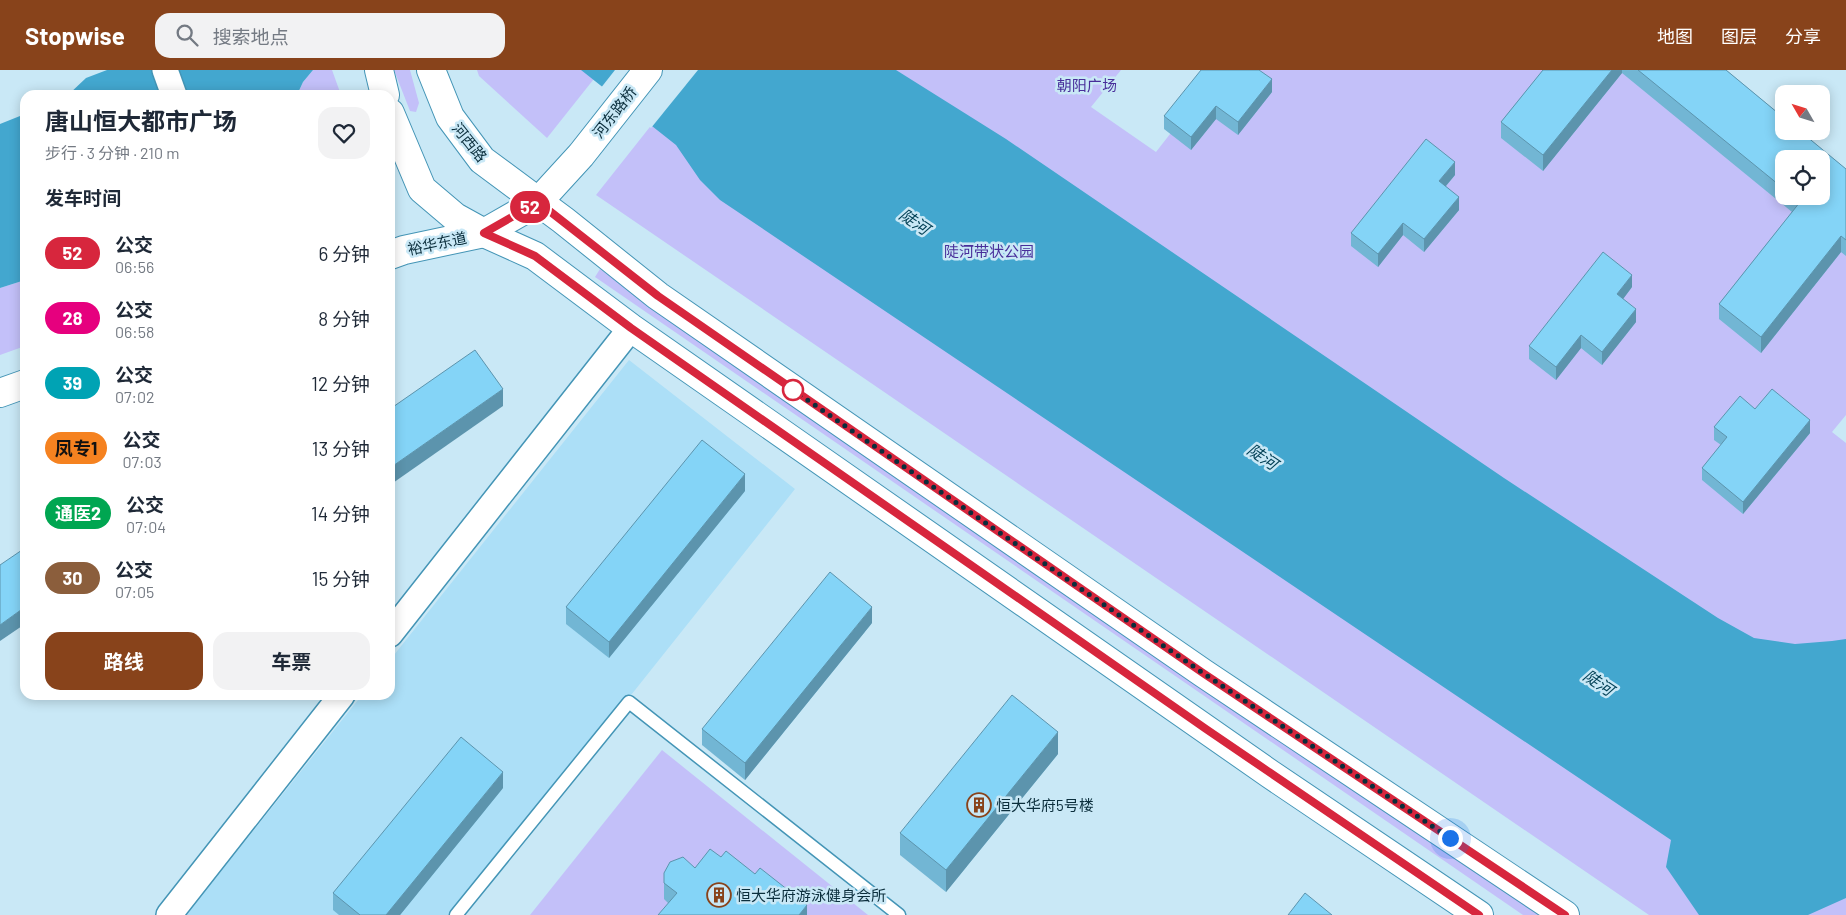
<!DOCTYPE html>
<html lang="zh">
<head>
<meta charset="utf-8">
<style>
	:root { --surface:#fff; --page:#f2f2f3; --text:#1f2937; --muted:#747a83; --accent:#88431b }
	body { margin:0; font-family:Barlow,"Noto Sans SC",sans-serif; background:var(--page); color:var(--text); height:100vh; display:flex; flex-direction:column; font-size:19px; white-space:nowrap }
	* { box-sizing:border-box; margin:0 }
	p { font-size:16px; color:var(--muted) }
	.icon { flex:none; width:28px; height:28px; fill:none; stroke:currentColor; stroke-width:2; stroke-linecap:round; stroke-linejoin:round }
	.map { position:relative; flex:1; overflow:hidden }
	.side { position:absolute; left:20px; top:20px; width:375px; height:610px; display:flex; flex-direction:column; background:var(--surface); border-radius:15px; box-shadow:0 2px 12px #0003 }
	.side>* { flex:none }
	.badge { padding:0 10px; border-radius:16px; font-size:18px; line-height:32px }
	.needle { width:32px; rotate:309deg }
	.tools { position:absolute; left:1775px; top:15px; display:grid; gap:10px }
	.tools a { display:grid; place-items:center; width:55px; height:55px; border-radius:10px; background:var(--surface); box-shadow:0 2px 12px #0003; font-size:25px }
	.you { position:absolute; width:25px; height:25px; margin:-12px; border:4px solid #fff; border-radius:50%; background:#1a73e8; box-shadow:0 0 0 8px #1a73e833 }
	.map>.badge { position:absolute; translate:-50% -50%; box-shadow:0 0 0 2px #fff }
	h2 { padding:0 25px; font-size:19px; line-height:45px }
	.round { display:grid; place-items:center; flex:none; width:52px; height:52px; border-radius:15px; background:var(--page) }
	.overview { display:flex; align-items:center; justify-content:space-between; height:85px; padding:0 25px }
	h1 { font-size:24px; font-weight:700; line-height:38px }
	.button { display:flex; gap:10px; margin-top:auto; padding:10px 25px }
	.button a { flex:1; height:58px; border-radius:15px; background:var(--accent); color:#fff; font-size:20px; font-weight:700; line-height:58px; text-align:center }
	.button a+a { background:var(--page); color:var(--text) }
	ul { padding:0; list-style:none }
	li { display:flex; align-items:center; gap:15px; height:65px; padding:0 25px }
	li div { flex:1 }
	li b { display:block; font-size:19px }
	li em { font-style:normal }
	li .badge { min-width:55px; font-weight:700; text-align:center }
	header { display:flex; align-items:center; gap:30px; box-sizing:border-box; height:70px; padding:0 25px; background:var(--accent); color:#fff }
	header strong { font-size:24px }
	nav { display:flex; gap:28px; margin-inline-start:auto; font-size:18px }
	.search { width:350px; height:45px; background:var(--page); display:flex; align-items:center; gap:12px; box-sizing:border-box; padding:0 18px; border-radius:15px; color:var(--muted); font-size:19px }
	.map>svg:first-child { display:block }
</style>
</head>
<body>
<header>
<strong>Stopwise</strong>
<div class="search"><svg class="icon" aria-label="search" viewBox="0 0 24 24"><circle cx="10" cy="10" r="6"/><path d="M15 15l6 6"/></svg>搜索地点</div>
<nav><a>地图</a><a>图层</a><a>分享</a></nav>
</header>
<div class="map">
<svg width="1846" height="845" viewBox="0 0 1846 845">
	<rect width="100%" height="100%" fill="#c9e8f6"/>
	<path fill="#acdff7" d="M 629,290 L 795,419 L 456,845 L 186,845 L 362,625 L 390,625 L 390,590 Z"/>
	<g fill="#c3c0f9">
		<path d="M 313,0 L 332,0 L 341,25 L 297,25 L 303,12 Z"/>
		<path d="M 394,0 L 410,0 L 419,33 L 416,42 L 410,41 Z"/>
		<path d="M 477,0 L 601,0 L 547,68 L 479,6 Z"/>
		<path d="M 695,0 L 1121,0 L 1091,37 L 1156,82 L 1220,0 L 1646,0 L 1784,126 L 1846,155 L 1846,345 L 1832,362 L 1846,373 L 1846,845 L 1649,845 L 596,125 Z"/>
		<path d="M 600,199 L 1545,845 L 1523,845 L 595,207 Z"/>
		<path d="M 25,210 L 25,276 L 0,285 L 0,218 Z"/>
		<path d="M 662,680 L 868,845 L 530,845 Z"/>
	</g>
	<g fill="#43a7cf">
		<path d="M 107,0 L 313,0 L 303,12 L 297,25 L 68,25 L 86,8 Z"/>
		<path d="M 581,0 L 896,0 L 1006,69 L 1504,408 L 1718,548 L 1754,568 L 1795,574 L 1832,571 L 1846,569 L 1846,828 L 1808,845 L 1699,845 L 1666,797 L 1671,770 L 720,130 L 700,110 L 676,75 Z"/>
		<path d="M 25,44 L 25,210 L 0,218 L 0,54 Z"/>
	</g>
	<path fill="#c9e8f6" d="M 615,0 L 698,0 L 651,58 L 600,19 Z"/>
	<g fill="none" stroke-linecap="round" stroke-linejoin="round">
		<g stroke="#4495b6" stroke-width="15">
			<path id="service" d="M 456,845 L 629,632 L 899,845"/>
		</g>
		<g stroke="#4495b6" stroke-width="28">
			<g id="minor">
				<path d="M 165,0 L 174,25"/>
				<path d="M 390,564 L 631,258"/>
				<path d="M 169,845 L 342,625"/>
			</g>
		</g>
		<g stroke="#4495b6" stroke-width="30">
			<g id="tertiary">
				<path d="M 390,185 L 404,180 L 484,163 L 538,132 L 581,85 L 648,0"/>
				<path d="M 0,323 L 25,314"/>
			</g>
		</g>
		<g stroke="#4495b6" stroke-width="30">
			<g id="secondary">
				<path d="M 379,0 L 385,25"/>
				<path d="M 431,0 L 450,47 L 482,90 L 563,150 L 658,226 L 1203,603 L 1565,845"/>
				<path d="M 390,43 L 422,119 L 455,147 L 484,163 L 535,186 L 631,258 L 1270,704 L 1479,845"/>
			</g>
		</g>
		<use href="#service" stroke="#fff" stroke-width="12"/>
		<use href="#minor" stroke="#fff" stroke-width="25"/>
		<use href="#tertiary" stroke="#fff" stroke-width="28"/>
		<use href="#secondary" stroke="#fff" stroke-width="28"/>
	</g>
	<g fill="#72b6d4" fill-rule="evenodd">
		<path d="M 1543,0 L 1726,0 L 1846,99 L 1846,186 L 1841,182 L 1761,283 L 1719,249 L 1719,234 L 1792,142 L 1622,3 L 1543,101 L 1501,68 L 1501,52 ZM 1784,89 L 1821,126 L 1784,126 Z"/>
		<path d="M 1272,22 L 1238,65 L 1216,49 L 1191,80 L 1164,59 L 1164,46 Z"/>
		<path d="M 1455,105 L 1446,116 L 1459,140 L 1424,182 L 1403,165 L 1378,197 L 1351,176 L 1351,163 Z"/>
		<path d="M 1632,217 L 1623,229 L 1636,252 L 1602,295 L 1581,278 L 1556,310 L 1529,289 L 1529,276 Z"/>
		<path d="M 1755,339 L 1810,363 L 1743,444 L 1702,410 L 1702,398 L 1721,375 L 1714,370 L 1714,357 Z"/>
		<path d="M 745,421 L 609,588 L 566,554 L 566,537 Z"/>
		<path d="M 872,553 L 745,710 L 702,675 L 702,659 Z"/>
		<path d="M 1058,684 L 946,822 L 900,785 L 900,763 Z"/>
		<path d="M 503,718 L 400,845 L 339,845 L 333,840 L 333,823 Z"/>
		<path d="M 721,787 L 807,845 L 668,833 L 664,829 L 664,803 L 695,798 Z"/>
	</g>
	<g fill="#5c94ad">
		<path d="M 1612,0 L 1622,0 L 1622,3 L 1543,101 L 1543,85 Z"/>
		<path d="M 1272,9 L 1272,22 L 1238,65 L 1238,52 Z"/>
		<path d="M 1216,36 L 1216,49 L 1191,80 L 1191,67 Z"/>
		<path d="M 1455,92 L 1455,105 L 1439,124 L 1439,111 Z"/>
		<path d="M 1459,127 L 1459,140 L 1424,182 L 1424,169 Z"/>
		<path d="M 1403,153 L 1403,165 L 1378,197 L 1378,184 Z"/>
		<path d="M 1841,166 L 1841,182 L 1761,283 L 1761,267 Z"/>
		<path d="M 1632,205 L 1632,217 L 1617,237 L 1617,224 Z"/>
		<path d="M 1636,239 L 1636,252 L 1602,295 L 1602,282 Z"/>
		<path d="M 1581,265 L 1581,278 L 1556,310 L 1556,297 Z"/>
		<path d="M 503,319 L 503,336 L 390,415 L 390,398 Z"/>
		<path d="M 1810,350 L 1810,363 L 1743,444 L 1743,432 Z"/>
		<path d="M 745,404 L 745,421 L 609,588 L 609,572 Z"/>
		<path d="M 25,537 L 25,554 L 0,571 L 0,555 Z"/>
		<path d="M 872,537 L 872,553 L 745,710 L 745,693 Z"/>
		<path d="M 1058,662 L 1058,684 L 946,822 L 946,800 Z"/>
		<path d="M 503,702 L 503,718 L 400,845 L 386,845 Z"/>
		<path d="M 807,835 L 807,845 L 799,845 Z"/>
	</g>
	<g fill="#84d4f7" stroke="#5c94ad">
		<path d="M 1201,0 L 1259,0 L 1272,9 L 1238,52 L 1216,36 L 1191,67 L 1164,46 Z"/>
		<path d="M 1543,0 L 1612,0 L 1543,85 L 1501,52 Z"/>
		<path d="M 1638,0 L 1726,0 L 1784,48 L 1784,61 L 1800,61 L 1846,99 L 1846,170 L 1841,166 L 1761,267 L 1719,234 L 1800,132 L 1793,126 L 1821,126 L 1821,89 L 1784,89 L 1784,119 Z"/>
		<path d="M 1426,69 L 1455,92 L 1439,111 L 1459,127 L 1424,169 L 1403,153 L 1378,184 L 1351,163 Z"/>
		<path d="M 1603,182 L 1632,205 L 1617,224 L 1636,239 L 1602,282 L 1581,265 L 1556,297 L 1529,276 Z"/>
		<path d="M 475,280 L 503,319 L 390,398 L 390,339 Z"/>
		<path d="M 1772,319 L 1810,350 L 1743,432 L 1702,398 L 1727,367 L 1714,357 L 1740,326 L 1755,339 Z"/>
		<path d="M 702,370 L 745,404 L 609,572 L 566,537 Z"/>
		<path d="M 25,478 L 25,537 L 0,555 L 0,495 Z"/>
		<path d="M 830,502 L 872,537 L 745,693 L 702,659 Z"/>
		<path d="M 1012,625 L 1058,662 L 946,800 L 900,763 Z"/>
		<path d="M 461,667 L 503,702 L 386,845 L 360,845 L 333,823 Z"/>
		<path d="M 710,779 L 721,787 L 726,781 L 755,804 L 760,798 L 807,835 L 799,845 L 658,845 L 677,823 L 664,813 L 664,803 L 670,792 L 683,787 L 695,798 Z"/>
		<path d="M 1305,823 L 1332,845 L 1288,845 Z"/>
	</g>
	<g fill="none" stroke-linecap="round" stroke-linejoin="round">
		<g stroke="#fff" stroke-width="11">
			<path id="line" d="M 1479,845 L 1206,659 L 631,258 L 535,186 L 484,163 L 538,132 L 658,226 L 1203,603 L 1565,845"/>
		</g>
		<use href="#line" stroke="#d7263d" stroke-width="8"/>
		<path stroke="#0b2e3c" stroke-width="5" stroke-dasharray="0 9" d="M 793,320 L 1203,603 L 1450,768"/>
	</g>
	<defs>
		<g id="building-ring" transform="scale(1.25)"><circle r="9.5" fill="#c9e8f6" stroke="#88431b" stroke-width="1.5"/><path d="M-4-6H4V6H1V3H-1V6H-4ZM-2.5-4.3h1.7v1.8h-1.7ZM.8-4.3h1.7v1.8H.8ZM-2.5-1h1.7V.8h-1.7ZM.8-1h1.7V.8H.8Z" fill="#88431b"/></g>
	</defs>
	<g fill-rule="evenodd">
		<use href="#building-ring" x="979" y="735"/>
		<use href="#building-ring" x="719" y="825"/>
	</g>
	<circle fill="#fff" stroke="#d7263d" stroke-width="2.5" cx="793" cy="320" r="10"/>
	<g text-anchor="middle" dominant-baseline="central" stroke-width="5" stroke-linejoin="round" paint-order="stroke">
		<g font-size="15" fill="#482e9a" stroke="#c9e8f6">
			<text x="1087" y="15">朝阳广场</text>
			<text x="989" y="181">陡河带状公园</text>
		</g>
		<g font-size="15" fill="#0b2e3c" stroke="#c9e8f6">
			<text transform="translate(614 42) rotate(-52)">河东路桥</text>
			<text transform="translate(470 72) rotate(51)">河西路</text>
			<text transform="translate(437 173) rotate(-12)">裕华东道</text>
		</g>
		<g font-size="15" fill="#0b2e3c" stroke="#c9e8f6" text-anchor="start">
			<text x="996" y="735">恒大华府5号楼</text>
			<text x="736" y="825">恒大华府游泳健身会所</text>
		</g>
		<g font-size="16" font-style="italic" fill="#013f54" stroke="#c9e8f6">
			<text transform="translate(915 151) rotate(34)">陡河</text>
			<text transform="translate(1263 386) rotate(34)">陡河</text>
			<text transform="translate(1599 612) rotate(34)">陡河</text>
		</g>
	</g>
</svg>
<div class="tools">
<a><svg class="needle" viewBox="-14 -14 28 28"><path d="M0-13l5 13h-10z" fill="#e53935"/><path d="M0 13l5-13h-10z" fill="#747a83"/></svg></a>
<a><svg class="icon" aria-label="locate" viewBox="0 0 24 24"><circle cx="12" cy="12" r="6"/><path d="M12 2v4M12 18v4M2 12h4M18 12h4"/></svg></a>
</div>
<div class="you" style="left:1450px;top:768px"></div>
<b class="badge" style="left:530px;top:137px;background:#d7263d;color:#fff">52</b>
<section class="side">
<div class="overview"><div><h1>唐山恒大都市广场</h1><p>步行 · 3 分钟 · 210 m</p></div><a class="round"><svg class="icon" aria-label="heart" viewBox="0 0 24 24"><path d="M12 20l-8-8c-3-5 5-10 8-4 3-6 11-1 8 4z"/></svg></a></div>
<h2>发车时间</h2>
<ul>
<li><span class="badge" style="background:#d7263d;color:#fff">52</span><div><b>公交</b><p>06:56</p></div><em>6 分钟</em></li>
<li><span class="badge" style="background:#e6007e;color:#fff">28</span><div><b>公交</b><p>06:58</p></div><em>8 分钟</em></li>
<li><span class="badge" style="background:#00a3b4;color:#fff">39</span><div><b>公交</b><p>07:02</p></div><em>12 分钟</em></li>
<li><span class="badge" style="background:#f58220;color:#111">凤专1</span><div><b>公交</b><p>07:03</p></div><em>13 分钟</em></li>
<li><span class="badge" style="background:#00a651;color:#fff">通医2</span><div><b>公交</b><p>07:04</p></div><em>14 分钟</em></li>
<li><span class="badge" style="background:#8b5e3c;color:#fff">30</span><div><b>公交</b><p>07:05</p></div><em>15 分钟</em></li>
</ul>
<div class="button"><a>路线</a><a>车票</a></div>
</section>
</div>
</body>
</html>
